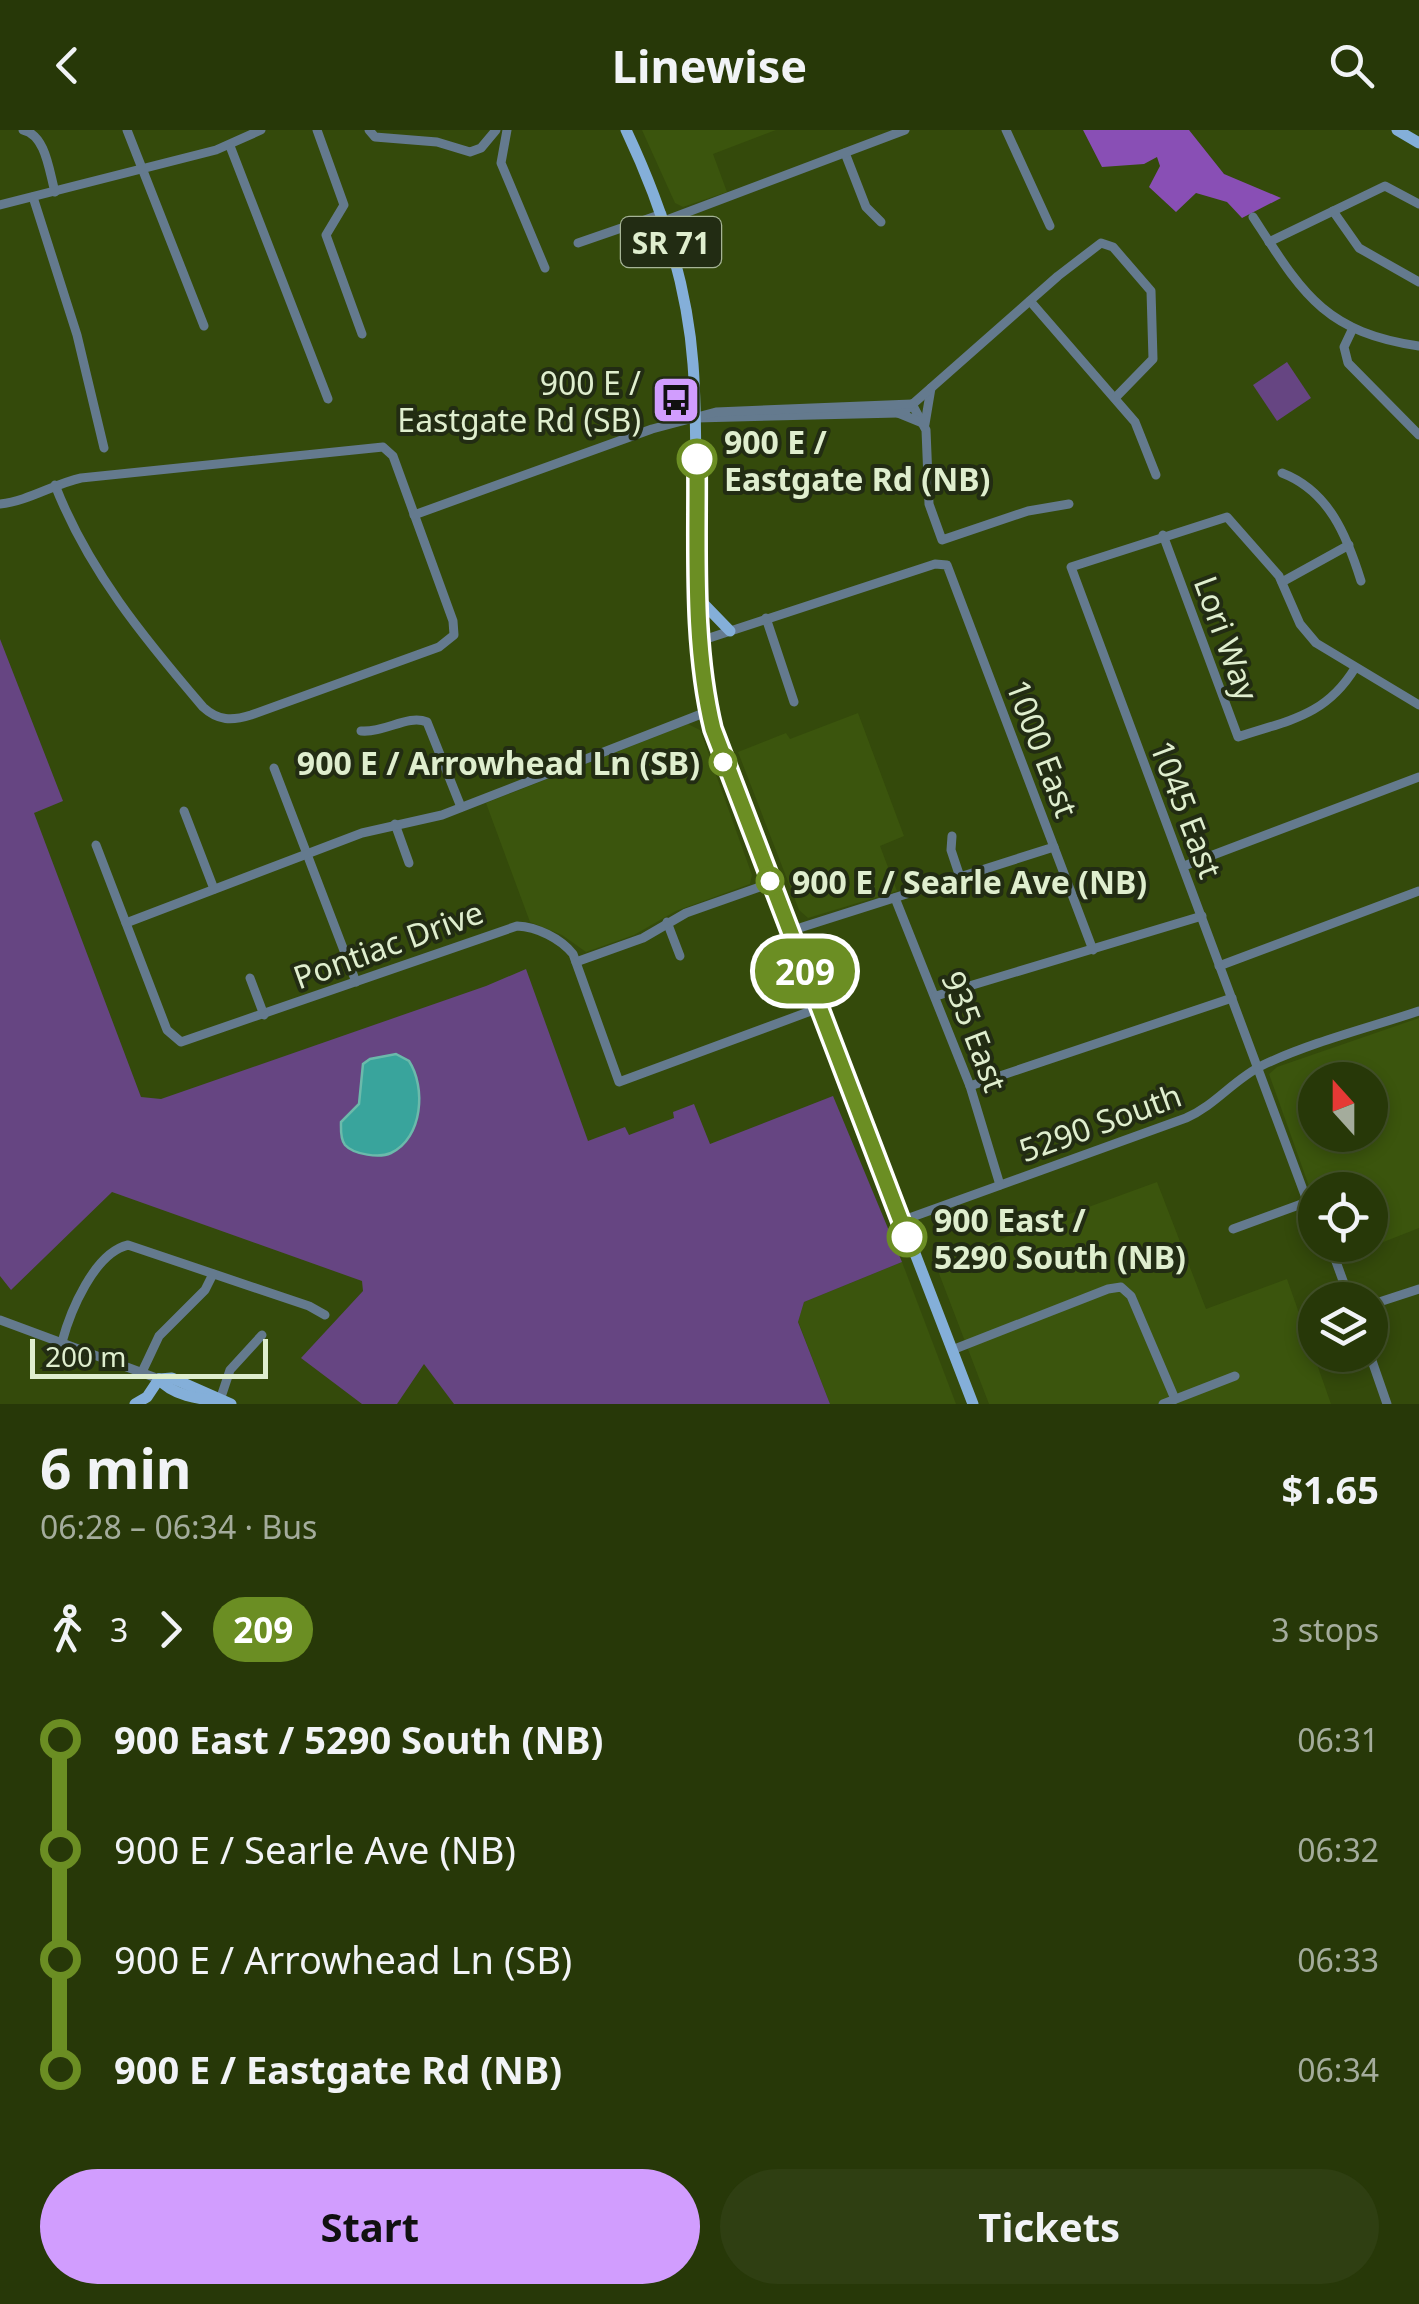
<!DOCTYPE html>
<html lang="en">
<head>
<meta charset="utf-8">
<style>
	:root { --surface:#273808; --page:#2f3f12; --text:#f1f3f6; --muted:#a4ac9c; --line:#435229; --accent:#d19dfe }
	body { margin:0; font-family:"Noto Sans",sans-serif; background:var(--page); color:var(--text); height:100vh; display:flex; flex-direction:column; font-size:38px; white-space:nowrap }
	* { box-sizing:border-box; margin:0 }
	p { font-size:32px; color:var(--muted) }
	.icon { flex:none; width:55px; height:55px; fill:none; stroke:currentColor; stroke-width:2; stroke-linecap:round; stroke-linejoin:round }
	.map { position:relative; height:1274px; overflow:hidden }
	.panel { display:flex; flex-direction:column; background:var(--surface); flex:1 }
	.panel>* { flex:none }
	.badge { padding:0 20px; border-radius:32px; font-size:35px; line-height:65px }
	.needle { width:65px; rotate:339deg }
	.buttons { position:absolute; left:1298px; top:932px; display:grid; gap:20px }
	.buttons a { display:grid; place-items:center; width:90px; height:90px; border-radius:50%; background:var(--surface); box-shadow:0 5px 15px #0003,0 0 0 2px var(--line); font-size:50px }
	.scale { position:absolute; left:30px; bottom:25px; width:238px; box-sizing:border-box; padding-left:10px; border:5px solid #dfeece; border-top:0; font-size:28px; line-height:35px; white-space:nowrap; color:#dfeece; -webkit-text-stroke:8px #222c13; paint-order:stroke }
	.map>.badge { position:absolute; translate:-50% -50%; box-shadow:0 0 0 5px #fff }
	.legs { display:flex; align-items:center; gap:15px; height:110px; padding:0 40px; font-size:32px }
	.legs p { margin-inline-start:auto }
	.head { display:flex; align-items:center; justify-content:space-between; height:170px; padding:0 40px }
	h1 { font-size:55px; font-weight:700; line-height:75px }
	.cta { display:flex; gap:20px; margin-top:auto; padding:20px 40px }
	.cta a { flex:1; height:115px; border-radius:60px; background:var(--accent); color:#111; font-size:40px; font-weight:700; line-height:115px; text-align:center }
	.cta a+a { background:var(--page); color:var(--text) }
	ul { padding:0 40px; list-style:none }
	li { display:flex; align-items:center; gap:35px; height:110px; font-size:38px }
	li i { display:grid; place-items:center; width:15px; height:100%; margin:0 12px; background:currentColor }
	li i::after { content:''; width:25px; height:25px; margin:-12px; border:8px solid; border-radius:50%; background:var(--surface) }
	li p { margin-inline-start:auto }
	li:first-child i { background:linear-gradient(#0000 50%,currentColor 0) }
	li:last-child i { background:linear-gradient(currentColor 50%,#0000 0) }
	header { display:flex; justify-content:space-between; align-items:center; height:130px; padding:0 40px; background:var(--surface); font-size:45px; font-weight:700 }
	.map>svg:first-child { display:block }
</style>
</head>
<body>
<header><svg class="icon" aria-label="back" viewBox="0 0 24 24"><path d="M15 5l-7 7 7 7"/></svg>Linewise<svg class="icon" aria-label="search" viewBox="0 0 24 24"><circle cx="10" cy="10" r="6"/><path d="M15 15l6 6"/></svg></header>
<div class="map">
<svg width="1419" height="1274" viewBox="0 0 1419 1274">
	<rect width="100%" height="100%" fill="#344a0b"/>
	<g fill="#3b550d" fill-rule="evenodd">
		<path d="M 642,0 L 776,0 L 713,24 L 727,62 L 683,77 L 675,73 Z"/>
		<path d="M 858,583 L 904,706 L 880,716 L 897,761 L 808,788 L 799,780 L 738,622 L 786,603 L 790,609 Z"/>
		<path d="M 688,594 L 700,600 L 752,745 L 750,754 L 676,781 L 634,805 L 586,822 L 562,805 L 530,792 L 486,673 Z"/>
		<path d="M 1419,888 L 1419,1098 L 1343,1128 L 1338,1115 L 1370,1115 L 1370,1060 L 1315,1060 L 1315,1073 L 1269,944 L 1277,937 ZM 1315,950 L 1370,950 L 1370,1005 L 1315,1005 Z"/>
		<path d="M 1157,1052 L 1206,1179 L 1287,1149 L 1331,1274 L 989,1274 L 935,1133 Z"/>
		<path d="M 902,1132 L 956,1274 L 830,1274 L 798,1191 L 804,1172 Z"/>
	</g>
	<g fill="#664582">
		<path d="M 1287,232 L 1311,268 L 1277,291 L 1253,255 Z"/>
		<path d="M 0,509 L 63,671 L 34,683 L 141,967 L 161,969 L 486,856 L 526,839 L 588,1011 L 625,997 L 629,1005 L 674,988 L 673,982 L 694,974 L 710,1014 L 833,966 L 902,1132 L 804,1172 L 798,1192 L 830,1274 L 454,1274 L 424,1234 L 397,1274 L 362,1274 L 301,1228 L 363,1161 L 362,1151 L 112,1062 L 11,1160 L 0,1146 Z"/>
	</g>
	<path fill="#894fb5" d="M 1083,0 L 1189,0 L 1224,44 L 1281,68 L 1242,88 L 1227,72 L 1196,63 L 1176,82 L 1149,57 L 1160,36 L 1157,27 L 1144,34 L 1102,37 Z"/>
	<path fill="#39a49c" stroke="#6bbaab" stroke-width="2.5" d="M 396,924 L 409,931 C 426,957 423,1008 391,1023 C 380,1028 354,1025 345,1015 C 340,1009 341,999 341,992 L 359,974 L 363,934 L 370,929 Z"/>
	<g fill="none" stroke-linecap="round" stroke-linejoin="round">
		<g stroke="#647a8e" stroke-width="9">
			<path d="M 23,0 C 46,5 49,41 55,62"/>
			<path d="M 127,0 L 204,196"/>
			<path d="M 317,0 L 344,75 L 326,105 L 362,204"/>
			<path d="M 369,0 L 375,7 L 437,12 L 470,22 L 481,18 L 496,0"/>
			<path d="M 507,0 L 501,33 L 545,138"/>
			<path d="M 1006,0 L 1050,96"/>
			<path d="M 230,16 L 328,269"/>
			<path d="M 845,23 L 866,77 L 881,92"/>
			<path d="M 33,67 L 77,205 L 104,318"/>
			<path d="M 0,75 L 216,20 L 261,0"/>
			<path d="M 1333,81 L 1359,118 L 1419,152"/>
			<path d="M 1253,87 C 1302,162 1323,202 1419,216"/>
			<path d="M 664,91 L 905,0"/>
			<path d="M 1269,112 L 1385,56 L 1419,74"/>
			<path d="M 578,113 L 662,84"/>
			<path d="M 1030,171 L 1135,292 L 1156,345"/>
			<path d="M 1353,198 L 1344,217 L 1348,233 L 1419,305"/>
			<path d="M 912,274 L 926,300 L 929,374 L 942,410 L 1028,381 L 1069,374"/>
			<path d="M 898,283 L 925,294 L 931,258"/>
			<path d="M 696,288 L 898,283 L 906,280 L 1058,146 L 1101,113 L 1113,117 L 1151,161 L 1153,229 L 1115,268"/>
			<path d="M 1282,343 C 1329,361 1347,406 1361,451"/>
			<path d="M 0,374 C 28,371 54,354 81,348 L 383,317 L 393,326 L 453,491 L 454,505 L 439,517 L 251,585 C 232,591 218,591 203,577 C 144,508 88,440 55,355"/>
			<path d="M 414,385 L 652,299 L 716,282 L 912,274"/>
			<path d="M 1163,405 L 1238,607 C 1288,590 1325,587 1355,538"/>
			<path d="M 1282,452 L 1349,415"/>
			<path d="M 766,488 L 794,572"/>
			<path d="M 700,511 L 935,434 L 947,435 L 1093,820"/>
			<path d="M 361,601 C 385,603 408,584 427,592 L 461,677"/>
			<path d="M 274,638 L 356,852"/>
			<path d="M 184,681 L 214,759"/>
			<path d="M 395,694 L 409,733"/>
			<path d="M 952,706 L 951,720 L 960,747"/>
			<path d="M 96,715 L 167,900 L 181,912 L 517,796 C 537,797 560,808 573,824 L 619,952 L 819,878"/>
			<path d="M 1184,736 L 1419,647"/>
			<path d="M 895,768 L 970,956 L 1000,1055"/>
			<path d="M 667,792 L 680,826"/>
			<path d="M 126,793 L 362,703 L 442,685 L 709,581"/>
			<path d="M 790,801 L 1054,717"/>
			<path d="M 576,832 L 643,808 L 686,783 L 771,753"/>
			<path d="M 1219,836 L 1419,761"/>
			<path d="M 250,848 L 264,885"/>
			<path d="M 936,866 L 1202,786"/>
			<path d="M 970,956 L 1232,868"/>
			<path d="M 901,1091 L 1186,988 C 1216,975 1234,949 1263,935 C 1312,912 1368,898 1419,881"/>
			<path d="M 1315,1092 L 1071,437 L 1227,387 L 1279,446 L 1300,494 L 1316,513 L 1419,575"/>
			<path d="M 1233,1099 L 1307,1072"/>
			<path d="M 1330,1115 L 1350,1170"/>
			<path d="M 1370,1175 L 1419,1159"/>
			<path d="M 0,1190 L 159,1249"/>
			<path d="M 62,1212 C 70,1182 94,1123 128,1115 L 309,1176 L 325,1185"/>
			<path d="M 952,1220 L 1108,1159 L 1121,1157 L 1131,1166 L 1175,1269"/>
			<path d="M 1370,1225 L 1387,1274"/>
			<path d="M 142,1242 L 159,1206 L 205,1160 L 213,1144"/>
			<path d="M 220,1270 L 230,1240 L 262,1205"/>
			<path d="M 1163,1274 L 1235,1246"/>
		</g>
		<g stroke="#84afd9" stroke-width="11">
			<path d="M 626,0 C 661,74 687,151 693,234 C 702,353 684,483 713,599 L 973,1274"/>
			<path d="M 1397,0 L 1419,13"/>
			<path d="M 699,469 L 730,501"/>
			<path d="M 159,1249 L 172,1248 L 231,1274"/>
			<path d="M 159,1249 C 172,1265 199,1270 220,1270"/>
			<path d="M 135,1274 L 147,1267 L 159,1249"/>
		</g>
	</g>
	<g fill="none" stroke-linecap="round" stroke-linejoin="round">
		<g stroke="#fff" stroke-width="22">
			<path id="line-1" d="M 697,329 C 698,419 692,512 713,599 L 907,1107"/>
		</g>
		<use href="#line-1" stroke="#6b8e23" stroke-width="15"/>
	</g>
	<defs>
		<g id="bus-square" transform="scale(2.5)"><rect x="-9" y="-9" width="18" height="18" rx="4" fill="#d19dfe" stroke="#222c13"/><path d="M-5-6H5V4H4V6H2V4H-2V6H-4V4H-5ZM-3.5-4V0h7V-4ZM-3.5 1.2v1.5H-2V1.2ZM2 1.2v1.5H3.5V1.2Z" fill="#111"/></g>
	</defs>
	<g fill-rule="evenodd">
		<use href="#bus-square" x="676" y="270"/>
	</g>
	<g fill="#fff" stroke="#6b8e23" stroke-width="5">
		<circle cx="697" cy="329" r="18"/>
		<circle cx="723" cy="632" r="12"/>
		<circle cx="770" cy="751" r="12"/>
		<circle cx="907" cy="1107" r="18"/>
	</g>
	<g text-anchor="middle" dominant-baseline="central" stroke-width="8" stroke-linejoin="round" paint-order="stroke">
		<rect fill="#222c13" stroke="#a6b496" stroke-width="2.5" x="621" y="87" width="100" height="50" rx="8"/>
		<g font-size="30" font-weight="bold" fill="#dfeece">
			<text x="671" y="112">SR 71</text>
		</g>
		<g font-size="32" fill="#dfeece" stroke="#222c13" text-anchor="end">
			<text x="641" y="252">900 E /<tspan x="641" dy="37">Eastgate Rd (SB)</tspan></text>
		</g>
		<g font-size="32" font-weight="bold" fill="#dfeece" stroke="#222c13" text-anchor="start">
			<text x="724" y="311">900 E /<tspan x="724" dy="37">Eastgate Rd (NB)</tspan></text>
			<text x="700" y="632" text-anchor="end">900 E / Arrowhead Ln (SB)</text>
			<text x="792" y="751">900 E / Searle Ave (NB)</text>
			<text x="934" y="1089">900 East /<tspan x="934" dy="37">5290 South (NB)</tspan></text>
		</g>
		<g font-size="32" fill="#dfeece" stroke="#222c13">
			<text transform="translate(1227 508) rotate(70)">Lori Way</text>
			<text transform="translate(1043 618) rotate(69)">1000 East</text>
			<text transform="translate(1187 679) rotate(69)">1045 East</text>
			<text transform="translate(388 814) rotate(-20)">Pontiac Drive</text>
			<text transform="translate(975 901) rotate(69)">935 East</text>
			<text transform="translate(1100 992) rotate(-20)">5290 South</text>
		</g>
	</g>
</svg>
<div class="buttons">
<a><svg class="needle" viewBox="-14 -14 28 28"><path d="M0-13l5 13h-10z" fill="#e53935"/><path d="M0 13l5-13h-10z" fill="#a4ac9c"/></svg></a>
<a><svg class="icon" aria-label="locate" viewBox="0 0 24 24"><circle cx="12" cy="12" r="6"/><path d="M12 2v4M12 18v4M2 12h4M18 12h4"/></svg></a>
<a><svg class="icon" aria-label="layers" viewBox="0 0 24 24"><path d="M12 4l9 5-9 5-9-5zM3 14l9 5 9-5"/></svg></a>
</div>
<div class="scale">200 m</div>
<b class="badge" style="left:805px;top:841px;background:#6b8e23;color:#fff">209</b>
</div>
<section class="panel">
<div class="head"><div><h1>6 min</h1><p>06:28 – 06:34 · Bus</p></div><b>$1.65</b></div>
<div class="legs"><svg class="icon" aria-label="walk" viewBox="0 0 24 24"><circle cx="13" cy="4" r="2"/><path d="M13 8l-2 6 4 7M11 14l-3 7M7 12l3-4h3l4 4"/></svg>3<svg class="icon" aria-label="forward" viewBox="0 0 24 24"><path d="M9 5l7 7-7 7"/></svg><b class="badge" style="background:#6b8e23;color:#fff">209</b><p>3 stops</p></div>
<ul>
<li><i style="color:#6b8e23"></i><b>900 East / 5290 South (NB)</b><p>06:31</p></li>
<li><i style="color:#6b8e23"></i><span>900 E / Searle Ave (NB)</span><p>06:32</p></li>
<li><i style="color:#6b8e23"></i><span>900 E / Arrowhead Ln (SB)</span><p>06:33</p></li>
<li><i style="color:#6b8e23"></i><b>900 E / Eastgate Rd (NB)</b><p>06:34</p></li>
</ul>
<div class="cta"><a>Start</a><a>Tickets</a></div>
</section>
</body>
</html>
